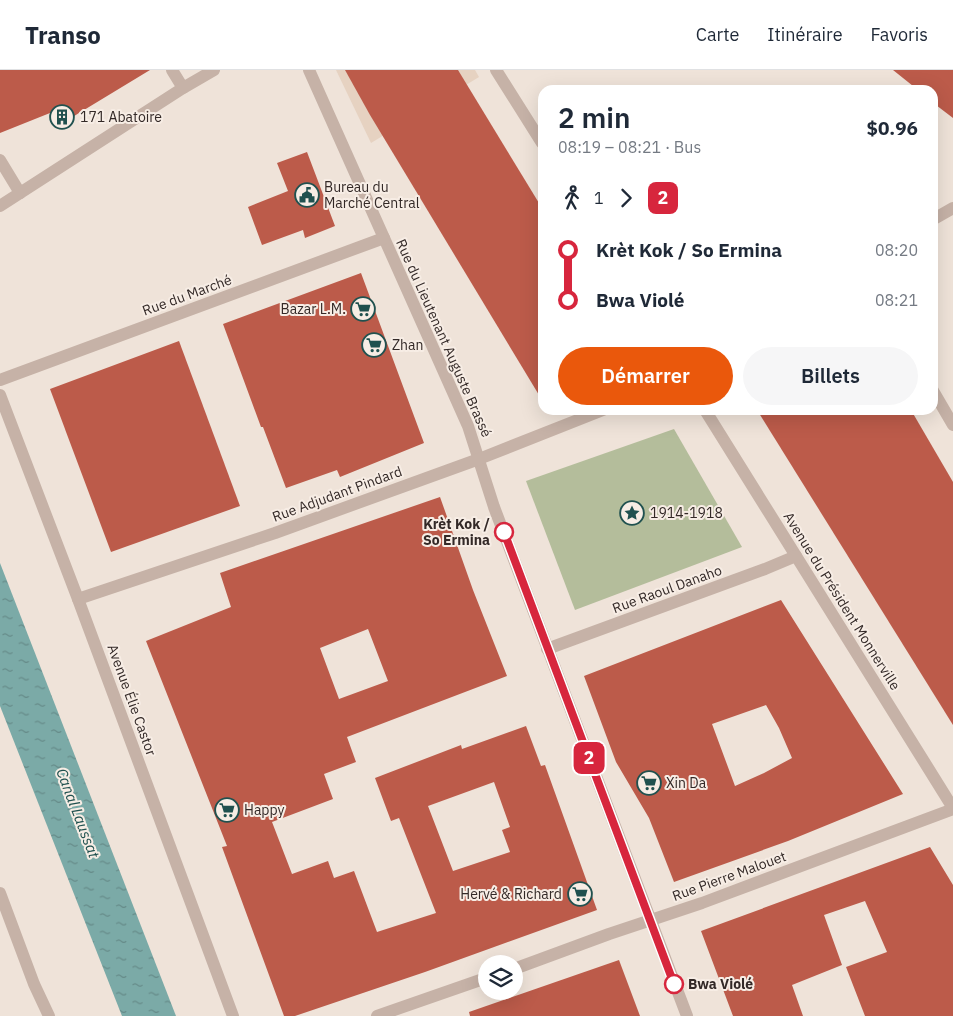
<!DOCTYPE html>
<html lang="fr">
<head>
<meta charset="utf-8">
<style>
	:root { --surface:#fff; --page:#f6f6f7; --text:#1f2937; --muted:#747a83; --line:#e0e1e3; --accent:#ea580c }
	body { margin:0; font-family:"IBM Plex Sans",sans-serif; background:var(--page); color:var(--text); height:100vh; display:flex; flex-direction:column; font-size:19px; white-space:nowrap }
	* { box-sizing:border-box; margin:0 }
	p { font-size:16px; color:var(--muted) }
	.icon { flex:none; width:28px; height:28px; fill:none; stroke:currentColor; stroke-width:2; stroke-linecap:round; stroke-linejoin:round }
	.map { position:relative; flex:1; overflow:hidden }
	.panel { position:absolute; left:538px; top:15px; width:400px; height:330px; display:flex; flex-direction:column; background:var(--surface); border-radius:15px; box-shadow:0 5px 20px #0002 }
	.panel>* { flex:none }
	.badge { padding:0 10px; border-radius:8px; font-size:18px; line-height:32px }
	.fabs { position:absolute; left:478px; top:885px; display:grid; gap:10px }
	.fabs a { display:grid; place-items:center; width:45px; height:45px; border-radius:50%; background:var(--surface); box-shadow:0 5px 20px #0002; font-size:25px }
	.map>.badge { position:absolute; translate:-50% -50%; box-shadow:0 0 0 2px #fff }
	.legs { display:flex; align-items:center; gap:8px; height:55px; padding:0 20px; font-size:16px }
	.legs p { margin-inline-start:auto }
	.summary { display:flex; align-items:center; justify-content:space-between; height:85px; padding:0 20px }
	h1 { font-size:28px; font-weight:600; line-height:38px }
	.primary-button { display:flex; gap:10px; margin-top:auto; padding:10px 20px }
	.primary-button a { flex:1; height:58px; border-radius:30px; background:var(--accent); color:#fff; font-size:20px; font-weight:600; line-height:58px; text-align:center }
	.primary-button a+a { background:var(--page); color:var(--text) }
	ul { padding:0 20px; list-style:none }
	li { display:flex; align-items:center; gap:18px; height:50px; font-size:19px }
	li i { display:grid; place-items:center; width:8px; height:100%; margin:0 6px; background:currentColor }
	li i::after { content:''; width:12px; height:12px; margin:-6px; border:4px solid; border-radius:50%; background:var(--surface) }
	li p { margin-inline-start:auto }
	li:first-child i { background:linear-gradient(#0000 50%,currentColor 0) }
	li:last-child i { background:linear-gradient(currentColor 50%,#0000 0) }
	header { display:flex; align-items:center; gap:30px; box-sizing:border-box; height:70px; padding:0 25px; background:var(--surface); border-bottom:1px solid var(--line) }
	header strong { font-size:24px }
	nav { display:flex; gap:28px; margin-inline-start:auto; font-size:18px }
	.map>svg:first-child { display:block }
</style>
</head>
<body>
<header>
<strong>Transo</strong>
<nav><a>Carte</a><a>Itinéraire</a><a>Favoris</a></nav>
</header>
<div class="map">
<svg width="953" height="946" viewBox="0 0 953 946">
	<defs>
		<pattern id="water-ripples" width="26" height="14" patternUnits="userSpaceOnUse" patternTransform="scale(1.25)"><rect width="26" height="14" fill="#7baaa7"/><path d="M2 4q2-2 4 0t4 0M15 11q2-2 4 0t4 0" fill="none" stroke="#658a88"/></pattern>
	</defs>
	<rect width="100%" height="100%" fill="#efe3d9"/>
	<path fill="#b4bd9b" d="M 674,359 L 742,477 L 575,540 L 526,411 Z"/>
	<path fill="#e6d2c1" d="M 336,0 L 475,0 L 479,7 L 371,73 Z"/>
	<path fill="url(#water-ripples)" d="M 0,493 L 176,946 L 122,946 L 0,636 Z"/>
	<g fill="#bc5b4a" fill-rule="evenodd">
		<path d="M 0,0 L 150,0 L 56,57 L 50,43 L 0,63 Z"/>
		<path d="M 345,0 L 458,0 L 542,138 L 542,330 L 370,45 Z"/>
		<path d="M 893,0 L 953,0 L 953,48 L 932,32 L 932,20 L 918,20 Z"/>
		<path d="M 307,82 L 335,156 L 305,168 L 303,160 L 262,175 L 248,137 L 288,121 L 277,93 Z"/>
		<path d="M 361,203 L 424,373 L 340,407 L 337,400 L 286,418 L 263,357 L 261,357 L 223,254 Z"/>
		<path d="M 179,271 L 240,436 L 111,482 L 50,319 Z"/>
		<path d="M 757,340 L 911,340 L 953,412 L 953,655 Z"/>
		<path d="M 440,427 L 473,520 L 507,606 L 347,667 L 356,692 L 324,704 L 333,729 L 272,752 L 292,804 L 328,791 L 334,808 L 354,801 L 377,862 L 436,843 L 399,748 L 391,751 L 375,708 L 461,675 L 462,679 L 526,656 L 541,696 L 545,695 L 597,840 L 425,902 L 295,946 L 284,946 L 222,777 L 227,776 L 146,571 L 231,537 L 220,503 ZM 368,559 L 388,611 L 339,629 L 320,578 ZM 494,712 L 510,757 L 502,760 L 510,782 L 453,801 L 428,736 Z"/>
		<path d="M 781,530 L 903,724 L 788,771 L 674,812 L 649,748 L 616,692 L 584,606 ZM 766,635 L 779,658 L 792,688 L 764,703 L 735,716 L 712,654 Z"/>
		<path d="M 930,777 L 953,815 L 953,946 L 865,946 L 846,897 L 887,882 L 865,831 L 824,845 L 842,895 L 792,915 L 803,946 L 733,946 L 701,861 Z"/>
		<path d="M 619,890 L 640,946 L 470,946 L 469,942 Z"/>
	</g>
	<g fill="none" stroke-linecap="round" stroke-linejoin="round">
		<g stroke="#c6b2a7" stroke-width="12">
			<path d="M 172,0 L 183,18"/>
			<path d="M 309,0 L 468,356 L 494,437 L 687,946"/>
			<path d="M 496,0 L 542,73"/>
			<path d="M 0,90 L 20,123"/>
			<path d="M 0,136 L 183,18 L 214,0"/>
			<path d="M 932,150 L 953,138"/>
			<path d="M 0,310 L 384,168"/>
			<path d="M 932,319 L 953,355"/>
			<path d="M 0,325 L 78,529 L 233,946"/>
			<path d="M 705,340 L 953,738"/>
			<path d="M 78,529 L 275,463 L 479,389 L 603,340"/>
			<path d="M 547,579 L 765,499 L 796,486"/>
			<path d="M 0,823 L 34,914 L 49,946"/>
			<path d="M 514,899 L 609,864 L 702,833 L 953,739"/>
			<path d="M 377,946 L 486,908"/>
		</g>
	</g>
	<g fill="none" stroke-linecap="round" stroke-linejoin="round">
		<g stroke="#fff" stroke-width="11">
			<path id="line-1" d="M 504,462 L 674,914"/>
		</g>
		<use href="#line-1" stroke="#d7263d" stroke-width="8"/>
	</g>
	<defs>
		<g id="building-ring" transform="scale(1.25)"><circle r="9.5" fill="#f7ede5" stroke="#20514f" stroke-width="1.5"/><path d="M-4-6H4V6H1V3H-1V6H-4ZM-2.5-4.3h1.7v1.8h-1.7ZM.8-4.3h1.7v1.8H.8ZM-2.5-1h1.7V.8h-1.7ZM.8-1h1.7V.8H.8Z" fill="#20514f"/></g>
		<g id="civic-ring" transform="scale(1.25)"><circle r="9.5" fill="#f7ede5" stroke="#20514f" stroke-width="1.5"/><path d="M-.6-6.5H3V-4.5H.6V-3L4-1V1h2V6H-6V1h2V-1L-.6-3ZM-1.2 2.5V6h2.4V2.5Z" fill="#20514f"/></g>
		<g id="supermarket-ring" transform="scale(1.25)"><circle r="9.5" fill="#f7ede5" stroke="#20514f" stroke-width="1.5"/><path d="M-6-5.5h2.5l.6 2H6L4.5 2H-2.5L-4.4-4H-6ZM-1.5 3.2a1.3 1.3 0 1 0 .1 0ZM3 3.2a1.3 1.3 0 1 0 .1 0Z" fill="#20514f"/></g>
		<g id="sight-ring" transform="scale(1.25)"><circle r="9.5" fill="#f7ede5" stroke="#20514f" stroke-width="1.5"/><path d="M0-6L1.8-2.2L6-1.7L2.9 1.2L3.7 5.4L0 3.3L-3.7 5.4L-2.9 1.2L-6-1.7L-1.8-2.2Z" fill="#20514f"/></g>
	</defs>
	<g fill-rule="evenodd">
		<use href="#building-ring" x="62" y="47"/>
		<use href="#civic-ring" x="307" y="125"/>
		<use href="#supermarket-ring" x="363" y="239"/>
		<use href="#supermarket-ring" x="374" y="275"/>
		<use href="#sight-ring" x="632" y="443"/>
		<use href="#supermarket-ring" x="649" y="713"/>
		<use href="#supermarket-ring" x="227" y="740"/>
		<use href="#supermarket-ring" x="580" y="824"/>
	</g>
	<g fill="#fff" stroke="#d7263d" stroke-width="2.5">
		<circle cx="504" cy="462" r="9"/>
		<circle cx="674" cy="914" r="9"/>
	</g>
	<g text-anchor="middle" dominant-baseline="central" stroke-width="4" stroke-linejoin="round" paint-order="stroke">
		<g font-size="14" fill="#332927" stroke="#f7ede5" text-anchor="start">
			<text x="80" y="47">171 Abatoire</text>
			<text x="324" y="117">Bureau du<tspan x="324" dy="16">Marché Central</tspan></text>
			<text x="346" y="239" text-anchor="end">Bazar L.M.</text>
			<text x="392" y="275">Zhan</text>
			<text x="650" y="443">1914-1918</text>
			<text x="666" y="713">Xin Da</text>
			<text x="244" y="740">Happy</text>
			<text x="562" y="824" text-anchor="end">Hervé &amp; Richard</text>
		</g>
		<g font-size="14" fill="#332927" stroke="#f7ede5">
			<text transform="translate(187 225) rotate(-20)">Rue du Marché</text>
			<text transform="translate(444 268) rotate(66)">Rue du Lieutenant Auguste Brassé</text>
			<text transform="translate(337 424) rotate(-20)">Rue Adjudant Pindard</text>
			<text transform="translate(667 519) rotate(-20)">Rue Raoul Danaho</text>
			<text transform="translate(842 531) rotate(58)">Avenue du Président Monnerville</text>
			<text transform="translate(132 630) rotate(70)">Avenue Élie Castor</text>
			<text transform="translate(729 806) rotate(-20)">Rue Pierre Malouet</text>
		</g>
		<g font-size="14" font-weight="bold" fill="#332927" stroke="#f7ede5" text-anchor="end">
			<text x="490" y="454">Krèt Kok /<tspan x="490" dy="16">So Ermina</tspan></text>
			<text x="688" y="914" text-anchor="start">Bwa Violé</text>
		</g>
		<g font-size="15" font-style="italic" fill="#20514f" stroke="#f7ede5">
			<text transform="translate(78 743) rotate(69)">Canal Laussat</text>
		</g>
	</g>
</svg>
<div class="fabs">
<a><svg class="icon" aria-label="layers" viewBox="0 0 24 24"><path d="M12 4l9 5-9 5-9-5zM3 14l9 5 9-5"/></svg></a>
</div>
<b class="badge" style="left:589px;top:688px;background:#d7263d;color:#fff">2</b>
<section class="panel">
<div class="summary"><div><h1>2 min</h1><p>08:19 – 08:21 · Bus</p></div><b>$0.96</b></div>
<div class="legs"><svg class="icon" aria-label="walk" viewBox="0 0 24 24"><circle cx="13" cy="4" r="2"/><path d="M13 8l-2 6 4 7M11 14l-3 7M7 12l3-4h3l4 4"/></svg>1<svg class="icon" aria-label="forward" viewBox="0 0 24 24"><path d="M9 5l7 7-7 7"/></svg><b class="badge" style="background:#d7263d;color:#fff">2</b></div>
<ul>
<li><i style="color:#d7263d"></i><b>Krèt Kok / So Ermina</b><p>08:20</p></li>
<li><i style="color:#d7263d"></i><b>Bwa Violé</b><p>08:21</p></li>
</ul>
<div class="primary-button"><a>Démarrer</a><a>Billets</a></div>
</section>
</div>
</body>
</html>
